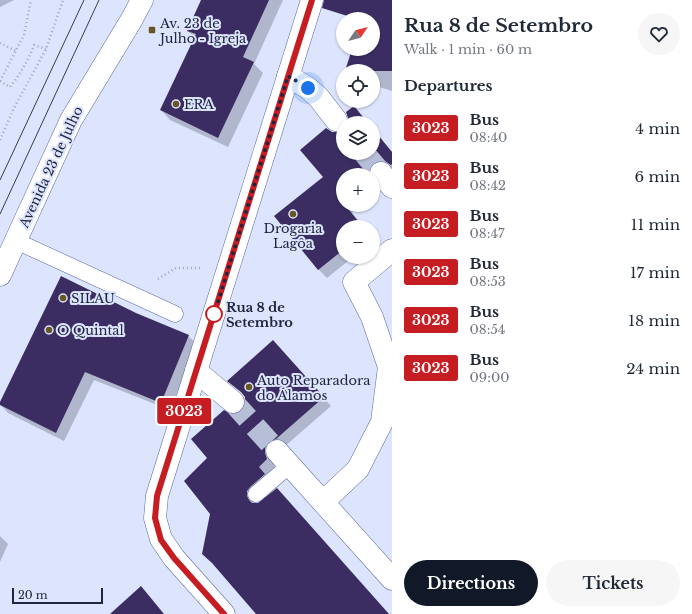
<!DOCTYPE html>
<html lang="en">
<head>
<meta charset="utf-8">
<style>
	:root { --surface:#fff; --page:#f6f6f7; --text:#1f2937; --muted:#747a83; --accent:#111827 }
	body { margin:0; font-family:"Libre Baskerville",serif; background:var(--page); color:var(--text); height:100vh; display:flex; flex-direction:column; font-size:15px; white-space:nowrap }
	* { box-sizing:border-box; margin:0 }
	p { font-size:13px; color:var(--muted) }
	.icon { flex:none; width:22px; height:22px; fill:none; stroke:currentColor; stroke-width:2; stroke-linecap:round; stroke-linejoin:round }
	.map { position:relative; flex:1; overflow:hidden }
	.drawer { display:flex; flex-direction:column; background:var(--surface); width:300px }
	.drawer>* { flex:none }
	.badge { padding:0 8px; border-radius:3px; font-size:14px; line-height:26px }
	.needle { width:26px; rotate:55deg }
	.controls { position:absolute; left:336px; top:12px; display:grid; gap:8px }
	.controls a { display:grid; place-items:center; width:44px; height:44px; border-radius:50%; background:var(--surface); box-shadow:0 1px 3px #0004; font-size:20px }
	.scale { position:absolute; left:12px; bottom:10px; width:91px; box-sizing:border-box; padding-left:4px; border:2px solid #21263e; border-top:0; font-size:11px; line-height:14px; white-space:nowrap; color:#21263e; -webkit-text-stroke:3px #dce4fe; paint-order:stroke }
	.you { position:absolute; width:20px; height:20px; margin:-10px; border:3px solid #fff; border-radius:50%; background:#1a73e8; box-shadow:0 0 0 6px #1a73e833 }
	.map>.badge { position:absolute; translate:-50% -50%; box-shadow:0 0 0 2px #fff }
	h2 { padding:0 12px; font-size:15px; line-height:36px }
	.round { display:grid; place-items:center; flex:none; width:42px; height:42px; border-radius:21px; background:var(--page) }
	.overview { display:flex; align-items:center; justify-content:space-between; height:68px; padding:0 12px }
	h1 { font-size:19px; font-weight:700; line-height:30px }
	.cta { display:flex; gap:8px; margin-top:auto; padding:8px 12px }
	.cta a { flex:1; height:46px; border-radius:24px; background:var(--accent); color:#fff; font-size:16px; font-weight:700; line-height:46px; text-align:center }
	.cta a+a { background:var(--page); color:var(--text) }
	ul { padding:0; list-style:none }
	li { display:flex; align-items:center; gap:12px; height:48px; padding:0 12px }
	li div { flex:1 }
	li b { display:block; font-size:15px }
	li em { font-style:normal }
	li .badge { min-width:44px; font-weight:700; text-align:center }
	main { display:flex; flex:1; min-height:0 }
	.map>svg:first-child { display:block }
</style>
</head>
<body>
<main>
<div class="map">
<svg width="392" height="614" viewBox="0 0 392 614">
	<rect width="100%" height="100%" fill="#dce4fe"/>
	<g fill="#0003">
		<path d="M 0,0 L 14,0 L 0,7 Z"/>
		<path d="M 203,0 L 283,0 L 254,64 L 263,73 L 228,147 L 170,120 L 161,110 L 195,38 L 188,31 Z"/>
		<path d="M 353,0 L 392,0 L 392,91 L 373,85 L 373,71 L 346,71 L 353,49 L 373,49 L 373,19 L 352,19 L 349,16 Z"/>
		<path d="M 373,129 L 392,152 L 392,169 L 377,184 L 379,190 L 373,195 L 373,175 L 343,175 L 343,205 L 361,205 L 352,213 L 363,227 L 343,227 L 343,257 L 353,257 L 327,278 L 319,270 L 276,216 L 324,177 L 331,132 L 337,133 L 343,131 L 343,153 L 373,153 Z"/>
		<path d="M 135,314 L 188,336 L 197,344 L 170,410 L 94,380 L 64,441 L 8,413 L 0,404 Z"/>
		<path d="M 281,350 L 331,406 L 284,447 L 273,462 L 275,468 L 255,499 L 255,504 L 389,614 L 258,614 L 211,514 L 209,458 L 230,415 L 237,415 L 243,411 L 246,405 L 246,398 L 244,395 L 228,381 Z"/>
		<path d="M 0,536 L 8,544 L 0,562 Z"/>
	</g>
	<g fill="#3b2d62">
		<path d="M 201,0 L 269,0 L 243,57 L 254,62 L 218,138 L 160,110 L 196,34 L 187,31 Z"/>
		<path d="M 324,0 L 392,0 L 392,71 L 345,71 L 352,49 L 373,49 L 373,19 L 357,19 L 322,8 Z"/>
		<path d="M 354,106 L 368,123 L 348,123 L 348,118 L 346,112 Z"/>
		<path d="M 326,128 L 332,132 L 337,132 L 343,130 L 343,153 L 373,153 L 373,129 L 392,152 L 392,164 L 391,165 L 385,161 L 379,161 L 374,163 L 370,168 L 369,175 L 343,175 L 343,205 L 345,205 L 363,227 L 343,227 L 343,250 L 318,270 L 274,216 L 323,177 L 300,150 Z"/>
		<path d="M 61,276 L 136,313 L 189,335 L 161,403 L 85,372 L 56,433 L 0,405 L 0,402 Z"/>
		<path d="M 273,340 L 324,397 L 276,439 L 268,442 L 265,448 L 265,453 L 267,459 L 259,467 L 265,474 L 250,487 L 247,491 L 247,496 L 249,500 L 252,503 L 258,503 L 277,488 L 389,614 L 256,614 L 212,563 L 202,554 L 210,514 L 184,481 L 207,458 L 191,439 L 224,410 L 231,414 L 238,414 L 243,410 L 245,404 L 245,397 L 241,392 L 227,381 Z"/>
		<path d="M 141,586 L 164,614 L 110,614 Z"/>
	</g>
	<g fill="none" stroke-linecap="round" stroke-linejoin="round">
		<g stroke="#b7bed8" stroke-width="22" stroke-dasharray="22 11" stroke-linecap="butt">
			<path d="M 364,153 L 381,173"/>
			<path d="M 233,402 L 277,451"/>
		</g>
		<g stroke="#5c68a1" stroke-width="17">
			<g id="service">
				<path d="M 16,241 L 175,314"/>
				<path d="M 256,494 L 290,465"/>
			</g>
		</g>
		<g stroke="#5c68a1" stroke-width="23">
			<g id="minor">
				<path d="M 288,76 L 308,88 L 319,98 L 336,120"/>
				<path d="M 381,173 L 392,187"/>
				<path d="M 196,371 L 233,402"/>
				<path d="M 277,451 L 392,579"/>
				<path d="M 323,502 L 358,469 L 382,422 L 389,367 L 372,317 L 354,282 L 392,250"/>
			</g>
		</g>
		<g stroke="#5c68a1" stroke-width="23">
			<path id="tertiary" d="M 224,614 L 174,558 L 161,539 L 155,518 L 157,496 L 312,0"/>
		</g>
		<g stroke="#5c68a1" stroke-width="23">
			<path id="primary" d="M 0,275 L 71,120 L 132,19 L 142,0"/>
		</g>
		<g stroke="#9fa6bf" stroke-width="2.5" stroke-dasharray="1 3" stroke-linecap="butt">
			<path d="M 0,43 L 16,51"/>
			<path d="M 0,81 L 24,35 L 31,0"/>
			<path d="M 0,81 L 10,87 C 20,74 28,61 34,45 L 46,49"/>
			<path d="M 0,140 L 14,108 L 46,49 L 63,0"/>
			<path d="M 158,279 L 176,268 L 200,268"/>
		</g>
		<use href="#service" stroke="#fff" stroke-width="16"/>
		<use href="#minor" stroke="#fff" stroke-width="22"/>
		<use href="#tertiary" stroke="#fff" stroke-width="22"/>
		<use href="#primary" stroke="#fff" stroke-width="22"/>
		<g stroke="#363b54" stroke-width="1">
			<path d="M 0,180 L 84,0"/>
			<path d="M 0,214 L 99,0"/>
		</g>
	</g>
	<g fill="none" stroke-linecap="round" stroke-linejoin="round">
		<g stroke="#fff" stroke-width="9">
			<path id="line" d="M 224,614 L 174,558 L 161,540 L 155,518 L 157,496 L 312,0"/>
		</g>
		<use href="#line" stroke="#c61d23" stroke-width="6"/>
		<path stroke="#21263e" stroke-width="4" stroke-dasharray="0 7.2" d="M 214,314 L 213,318 L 288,76 L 308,88"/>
	</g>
	<g fill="#665825" stroke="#dce4fe" stroke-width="1.5">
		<rect x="148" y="26" width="8" height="8" rx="2"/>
		<circle cx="176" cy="104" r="4"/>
		<circle cx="293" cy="214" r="4"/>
		<circle cx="63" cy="298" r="4"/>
		<circle cx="49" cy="330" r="4"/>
		<circle cx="249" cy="387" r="4"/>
	</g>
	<circle fill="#fff" stroke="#c61d23" stroke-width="2" cx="214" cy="314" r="8"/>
	<g text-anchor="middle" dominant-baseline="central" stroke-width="4" stroke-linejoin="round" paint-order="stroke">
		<g font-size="13" fill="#21263e" stroke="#dce4fe" text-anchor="start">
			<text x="160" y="23">Av. 23 de<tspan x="160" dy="15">Julho - Igreja</tspan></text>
			<text x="184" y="104">ERA</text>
			<text x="293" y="228" text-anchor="middle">Drogaria<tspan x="293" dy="15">Lagôa</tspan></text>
			<text x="71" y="298">SILAU</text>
			<text x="57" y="330">O Quintal</text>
			<text x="257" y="380">Auto Reparadora<tspan x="257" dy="15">do Álamos</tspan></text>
		</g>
		<g font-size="13" fill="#21263e" stroke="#dce4fe">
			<text transform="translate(51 167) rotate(-65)">Avenida 23 de Julho</text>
		</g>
		<g font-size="13" font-weight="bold" fill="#21263e" stroke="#dce4fe" text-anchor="start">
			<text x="226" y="307">Rua 8 de<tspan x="226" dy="15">Setembro</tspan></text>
		</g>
	</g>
</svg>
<div class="controls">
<a><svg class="needle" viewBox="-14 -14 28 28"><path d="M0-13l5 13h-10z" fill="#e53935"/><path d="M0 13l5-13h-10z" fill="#747a83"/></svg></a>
<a><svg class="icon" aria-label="locate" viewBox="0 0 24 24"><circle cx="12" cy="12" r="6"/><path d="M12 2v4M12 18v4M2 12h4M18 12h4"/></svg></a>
<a><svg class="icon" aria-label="layers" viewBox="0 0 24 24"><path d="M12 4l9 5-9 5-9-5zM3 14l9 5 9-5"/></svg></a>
<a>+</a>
<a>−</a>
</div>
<div class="scale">20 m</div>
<div class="you" style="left:308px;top:88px"></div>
<b class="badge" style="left:184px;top:411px;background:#c61d23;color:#fff">3023</b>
</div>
<section class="drawer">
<div class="overview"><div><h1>Rua 8 de Setembro</h1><p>Walk · 1 min · 60 m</p></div><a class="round"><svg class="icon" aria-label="heart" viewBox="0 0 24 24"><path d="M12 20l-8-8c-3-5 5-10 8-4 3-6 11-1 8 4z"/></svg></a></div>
<h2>Departures</h2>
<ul>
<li><span class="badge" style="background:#c61d23;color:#fff">3023</span><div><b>Bus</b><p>08:40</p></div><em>4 min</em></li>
<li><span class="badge" style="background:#c61d23;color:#fff">3023</span><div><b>Bus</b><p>08:42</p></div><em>6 min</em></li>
<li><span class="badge" style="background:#c61d23;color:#fff">3023</span><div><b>Bus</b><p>08:47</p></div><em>11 min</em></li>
<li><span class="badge" style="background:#c61d23;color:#fff">3023</span><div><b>Bus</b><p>08:53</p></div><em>17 min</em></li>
<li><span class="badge" style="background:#c61d23;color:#fff">3023</span><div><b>Bus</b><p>08:54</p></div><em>18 min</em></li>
<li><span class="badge" style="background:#c61d23;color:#fff">3023</span><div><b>Bus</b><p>09:00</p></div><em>24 min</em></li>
</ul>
<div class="cta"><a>Directions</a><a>Tickets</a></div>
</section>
</main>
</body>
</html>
